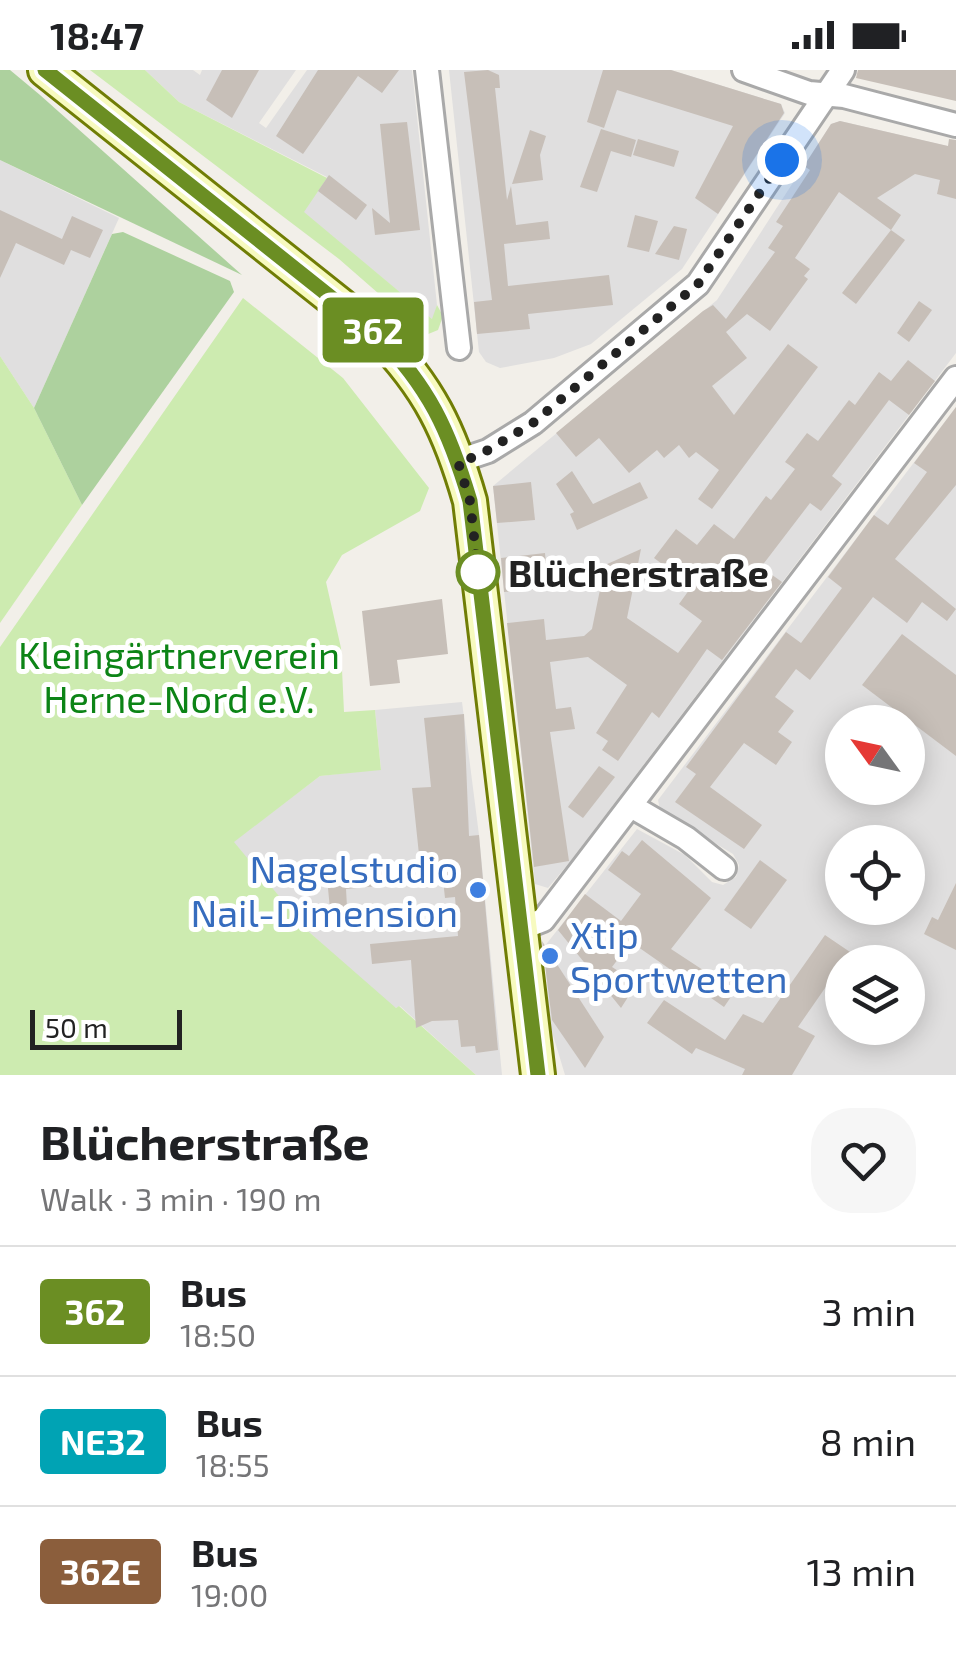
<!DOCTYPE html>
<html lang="en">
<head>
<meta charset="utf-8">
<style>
	:root { --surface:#fff; --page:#f6f6f6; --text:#202124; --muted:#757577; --line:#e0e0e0 }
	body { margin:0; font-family:"Exo 2",sans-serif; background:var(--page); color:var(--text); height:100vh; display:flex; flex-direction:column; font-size:38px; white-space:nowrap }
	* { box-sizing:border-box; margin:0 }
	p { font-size:32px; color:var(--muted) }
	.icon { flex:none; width:55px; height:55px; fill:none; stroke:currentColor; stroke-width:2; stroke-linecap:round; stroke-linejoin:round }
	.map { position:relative; height:1005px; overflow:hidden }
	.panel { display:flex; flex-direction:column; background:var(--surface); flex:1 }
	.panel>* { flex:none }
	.badge { padding:0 20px; border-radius:8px; font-size:35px; line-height:65px }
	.needle { width:65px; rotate:303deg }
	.tools { position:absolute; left:825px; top:635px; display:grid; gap:20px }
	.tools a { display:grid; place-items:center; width:100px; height:100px; border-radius:50%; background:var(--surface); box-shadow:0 5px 25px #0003; font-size:50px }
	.scale { position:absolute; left:30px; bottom:25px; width:152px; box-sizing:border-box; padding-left:10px; border:5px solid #222; border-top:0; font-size:28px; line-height:35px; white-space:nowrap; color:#222; -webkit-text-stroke:8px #fff; paint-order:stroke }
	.you { position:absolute; width:50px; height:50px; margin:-25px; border:8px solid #fff; border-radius:50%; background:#1a73e8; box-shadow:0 0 0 15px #1a73e833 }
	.map>.badge { position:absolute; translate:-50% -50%; box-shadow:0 0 0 5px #fff }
	.round { display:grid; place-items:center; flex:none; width:105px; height:105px; border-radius:40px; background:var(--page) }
	.overview { display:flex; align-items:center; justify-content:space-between; height:170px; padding:0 40px }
	h1 { font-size:48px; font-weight:700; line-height:75px }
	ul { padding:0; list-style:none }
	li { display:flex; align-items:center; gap:30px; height:130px; padding:0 40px; border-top:2px solid var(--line) }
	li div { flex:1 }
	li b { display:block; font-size:38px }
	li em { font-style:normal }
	li .badge { min-width:110px; font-weight:700; text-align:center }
	.status { display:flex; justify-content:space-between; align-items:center; height:70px; padding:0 50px; background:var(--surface); direction:ltr }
	.status svg { height:28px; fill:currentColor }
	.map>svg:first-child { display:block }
</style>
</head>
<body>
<div class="status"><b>18:47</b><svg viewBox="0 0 49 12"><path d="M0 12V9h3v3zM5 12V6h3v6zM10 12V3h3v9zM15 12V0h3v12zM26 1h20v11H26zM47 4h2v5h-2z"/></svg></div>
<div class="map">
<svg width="956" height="1005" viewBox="0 0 956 1005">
	<rect width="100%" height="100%" fill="#f2efe9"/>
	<g fill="#e0dfdf" fill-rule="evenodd">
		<path d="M 145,0 L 193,0 L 200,5 L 202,0 L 296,0 L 259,53 L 266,58 L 307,0 L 412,0 L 437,235 L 433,250 L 303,142 L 327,107 L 179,32 Z"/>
		<path d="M 449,0 L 671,0 L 781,34 L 785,43 L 682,199 L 591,274 L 554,288 L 500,298 L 486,292 L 479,282 Z"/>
		<path d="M 840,51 L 956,78 L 956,283 L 569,793 L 548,818 L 535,814 L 493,416 L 717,230 L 831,54 Z"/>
		<path d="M 0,90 L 119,148 L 34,338 L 0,286 Z"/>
		<path d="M 956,337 L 956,1005 L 565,1005 L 550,955 L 544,877 L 637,759 L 685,785 L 712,812 L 723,815 L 736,807 L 739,795 L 733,784 L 660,740 L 658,730 ZM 842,652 L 908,652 L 908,718 L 842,718 ZM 842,772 L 908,772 L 908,838 L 842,838 ZM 842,892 L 908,892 L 908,958 L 842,958 Z"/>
		<path d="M 462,632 L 479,765 L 502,1005 L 476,1005 L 400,936 L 396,938 L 379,927 L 309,862 L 233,772 L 320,706 L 381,699 L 375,640 Z"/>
	</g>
	<g fill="#cdebb0">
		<path d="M 90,0 L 145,0 L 179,32 L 327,108 L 304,142 L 432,249 L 437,235 L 443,246 L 438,260 L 421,267 L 402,244 L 339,189 Z"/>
		<path d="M 243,228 L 343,308 L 429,418 L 420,441 L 342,485 L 326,512 L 341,578 L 344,642 L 375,640 L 381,700 L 320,706 L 234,772 L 309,862 L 396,938 L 399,936 L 476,1005 L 0,1005 L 0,577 Z"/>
		<path d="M 0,286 L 34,338 L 82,435 L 0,553 Z"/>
	</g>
	<g fill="#add19e">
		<path d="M 0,0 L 10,0 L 40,25 L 242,205 L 0,90 Z"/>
		<path d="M 123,162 L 230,211 L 234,222 L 82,435 L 34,338 L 112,164 Z"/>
	</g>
	<g fill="#c7bfb8">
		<path d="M 222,0 L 259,0 L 232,48 L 206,30 Z"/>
		<path d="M 318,0 L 399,0 L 382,23 L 358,6 L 303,84 L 276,66 Z"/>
		<path d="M 488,0 L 499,5 L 500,18 L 495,18 L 507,130 L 511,116 L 516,155 L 548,151 L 550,169 L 504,174 L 508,216 L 609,205 L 613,235 L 528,244 L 530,259 L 477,264 L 474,232 L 492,230 L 464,2 Z"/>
		<path d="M 603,0 L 671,0 L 781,34 L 784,43 L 718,144 L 695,128 L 733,56 L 617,20 L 604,58 L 587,52 Z"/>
		<path d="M 858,0 L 956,0 L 956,31 L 856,8 Z"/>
		<path d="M 840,51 L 948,76 L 949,69 L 956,70 L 956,129 L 937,124 L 940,110 L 915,104 L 877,128 L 901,145 L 891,160 L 839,122 L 795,188 L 810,199 L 804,206 L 808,209 L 770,261 L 747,244 L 726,262 L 747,288 L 712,316 L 734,345 L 788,274 L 818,297 L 712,439 L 698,429 L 719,400 L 696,382 L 689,388 L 679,375 L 664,388 L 657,380 L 629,403 L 599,368 L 576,387 L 556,363 L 703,241 L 713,235 L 726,249 L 775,182 L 768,178 L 783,156 L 776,152 L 810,100 L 804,96 L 831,54 Z"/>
		<path d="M 407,52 L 420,160 L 375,165 L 372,138 L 390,153 L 380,54 Z"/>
		<path d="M 601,59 L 636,70 L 631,87 L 611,81 L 597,122 L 580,117 Z"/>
		<path d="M 530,60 L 546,66 L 540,85 L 543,110 L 512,114 Z"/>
		<path d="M 638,69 L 679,81 L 674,97 L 633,85 Z"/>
		<path d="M 329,105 L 367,135 L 356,150 L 318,121 Z"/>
		<path d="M 0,140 L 62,169 L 72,146 L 103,160 L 90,188 L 71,180 L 64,195 L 16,173 L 0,208 Z"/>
		<path d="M 635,145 L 658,151 L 649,182 L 627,177 Z"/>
		<path d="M 674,156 L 687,159 L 679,190 L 655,184 Z"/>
		<path d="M 891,160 L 905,170 L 856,234 L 842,223 Z"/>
		<path d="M 919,231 L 932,240 L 909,272 L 897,263 Z"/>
		<path d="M 908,290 L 935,311 L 909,345 L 889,330 L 832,406 L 842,414 L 821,441 L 810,433 L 761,497 L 782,512 L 722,590 L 707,579 L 659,648 L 652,642 L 618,691 L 602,680 L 608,671 L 596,663 L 627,615 L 588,587 L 550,592 L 556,639 L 571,637 L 575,659 L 550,662 L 569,791 L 534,797 L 507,553 L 544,549 L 546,570 L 584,566 L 592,559 L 605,495 L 641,479 L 627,548 L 678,583 L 702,551 L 679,534 L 692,516 L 654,488 L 676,459 L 697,475 L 714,454 L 734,469 L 766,426 L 771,430 L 795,399 L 785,392 L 807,363 L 818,371 L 849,330 L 855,335 L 879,302 L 891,311 Z"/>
		<path d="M 956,337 L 956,415 L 895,489 L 956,539 L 947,551 L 922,532 L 907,553 L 873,527 L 810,610 L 796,599 L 775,627 L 794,641 L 778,662 L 792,672 L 776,695 L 744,673 L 710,717 L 762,755 L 744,779 L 675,732 L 696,704 L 686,697 L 786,562 L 801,573 L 842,518 L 828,507 L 874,445 L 888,455 L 927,402 L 914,393 Z"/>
		<path d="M 572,401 L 593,434 L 640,412 L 648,428 L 577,460 L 570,444 L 574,442 L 556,414 Z"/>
		<path d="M 531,412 L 535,450 L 497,453 L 493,416 Z"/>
		<path d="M 545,483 L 548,518 L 504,522 L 501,488 Z"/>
		<path d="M 442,529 L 448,584 L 397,590 L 400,613 L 370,616 L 362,541 Z"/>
		<path d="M 902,564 L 956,605 L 956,686 L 862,615 Z"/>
		<path d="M 464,644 L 469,766 L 479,765 L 498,980 L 476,983 L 475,976 L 461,977 L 458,950 L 432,951 L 416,958 L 411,890 L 372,894 L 370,874 L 458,866 L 455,827 L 445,828 L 443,810 L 346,819 L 347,837 L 330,839 L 327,808 L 345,808 L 344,801 L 420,794 L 412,718 L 431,717 L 424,648 Z"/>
		<path d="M 599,696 L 615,707 L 583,748 L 568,737 Z"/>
		<path d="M 642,770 L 711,828 L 671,879 L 735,921 L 724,937 L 631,872 L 612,897 L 637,913 L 621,938 L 558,860 L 585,824 L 621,851 L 641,824 L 608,800 L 622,781 L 629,786 Z"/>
		<path d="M 760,790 L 787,810 L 751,859 L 724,840 Z"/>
		<path d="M 956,813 L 956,880 L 924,864 L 932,847 L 938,850 Z"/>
		<path d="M 825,865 L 850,882 L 798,957 L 815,966 L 792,1005 L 742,1005 L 745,999 L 696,978 L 692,984 L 647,953 L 664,930 L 725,970 L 743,944 L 763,953 Z"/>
		<path d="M 542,871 L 604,967 L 585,998 L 552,950 Z"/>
	</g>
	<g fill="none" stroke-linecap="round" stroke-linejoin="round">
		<g stroke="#a9a9a9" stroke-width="28">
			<g id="minor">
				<path d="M 427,0 L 459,278"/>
				<path d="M 744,0 L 809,23 L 844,26 L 956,55"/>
				<path d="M 458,391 L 488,381 L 533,353 L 698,214 L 843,0"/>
				<path d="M 631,736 L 686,768 L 724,798"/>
				<path d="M 520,859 L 543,850 L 956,308"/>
			</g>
		</g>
		<g stroke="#707d05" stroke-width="38">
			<path id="secondary" d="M 45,0 L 377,264 C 429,317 450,361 470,431 L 538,1005"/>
		</g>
		<use href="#minor" stroke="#fff" stroke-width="22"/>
		<use href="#secondary" stroke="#f7fabf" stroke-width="32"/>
	</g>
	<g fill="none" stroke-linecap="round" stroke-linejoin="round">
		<g stroke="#fff" stroke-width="22">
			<path id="line" d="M 45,0 L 377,264 C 429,317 449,360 470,431 L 538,1005"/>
		</g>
		<use href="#line" stroke="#6b8e23" stroke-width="15"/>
		<path stroke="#222" stroke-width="10" stroke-dasharray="0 18" d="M 478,502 L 470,431 L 458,392 L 478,386 L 533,353 L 698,214 L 782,90"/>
	</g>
	<circle fill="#fff" stroke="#6b8e23" stroke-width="5" cx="478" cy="502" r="20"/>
	<g fill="#3f7fe0" stroke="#fff" stroke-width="4">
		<circle cx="478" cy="820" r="10"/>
		<circle cx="550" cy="886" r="10"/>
	</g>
	<g text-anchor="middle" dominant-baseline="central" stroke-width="10" stroke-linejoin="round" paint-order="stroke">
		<g font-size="38" font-weight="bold" fill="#222" stroke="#fff" text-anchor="start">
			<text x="508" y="502">Blücherstraße</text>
		</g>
		<g font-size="38" fill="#0c8416" stroke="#fff">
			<text x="179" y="584">Kleingärtnerverein<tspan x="179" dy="44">Herne-Nord e.V.</tspan></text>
		</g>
		<g font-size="38" fill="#366cbe" stroke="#fff" text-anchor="end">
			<text x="458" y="798">Nagelstudio<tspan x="458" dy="44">Nail-Dimension</tspan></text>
			<text x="570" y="864" text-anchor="start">Xtip<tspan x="570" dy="44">Sportwetten</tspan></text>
		</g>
	</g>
</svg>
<div class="tools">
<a><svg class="needle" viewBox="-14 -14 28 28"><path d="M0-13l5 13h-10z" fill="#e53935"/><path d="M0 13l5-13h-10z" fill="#757577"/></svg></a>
<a><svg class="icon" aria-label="locate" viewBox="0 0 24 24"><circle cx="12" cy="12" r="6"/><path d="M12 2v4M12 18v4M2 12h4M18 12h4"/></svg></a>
<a><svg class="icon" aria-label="layers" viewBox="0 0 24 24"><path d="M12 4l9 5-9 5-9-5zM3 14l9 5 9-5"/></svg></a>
</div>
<div class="scale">50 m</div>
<div class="you" style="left:782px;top:90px"></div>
<b class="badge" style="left:373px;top:260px;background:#6b8e23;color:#fff">362</b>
</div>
<section class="panel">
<div class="overview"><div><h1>Blücherstraße</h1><p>Walk · 3 min · 190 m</p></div><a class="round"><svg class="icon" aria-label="heart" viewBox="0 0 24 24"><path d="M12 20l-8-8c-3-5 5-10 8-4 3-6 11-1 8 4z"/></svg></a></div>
<ul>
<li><span class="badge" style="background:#6b8e23;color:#fff">362</span><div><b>Bus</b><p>18:50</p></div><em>3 min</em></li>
<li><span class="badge" style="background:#00a3b4;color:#fff">NE32</span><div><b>Bus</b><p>18:55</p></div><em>8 min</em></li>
<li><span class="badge" style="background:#8b5e3c;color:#fff">362E</span><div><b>Bus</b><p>19:00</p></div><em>13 min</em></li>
</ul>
</section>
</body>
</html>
